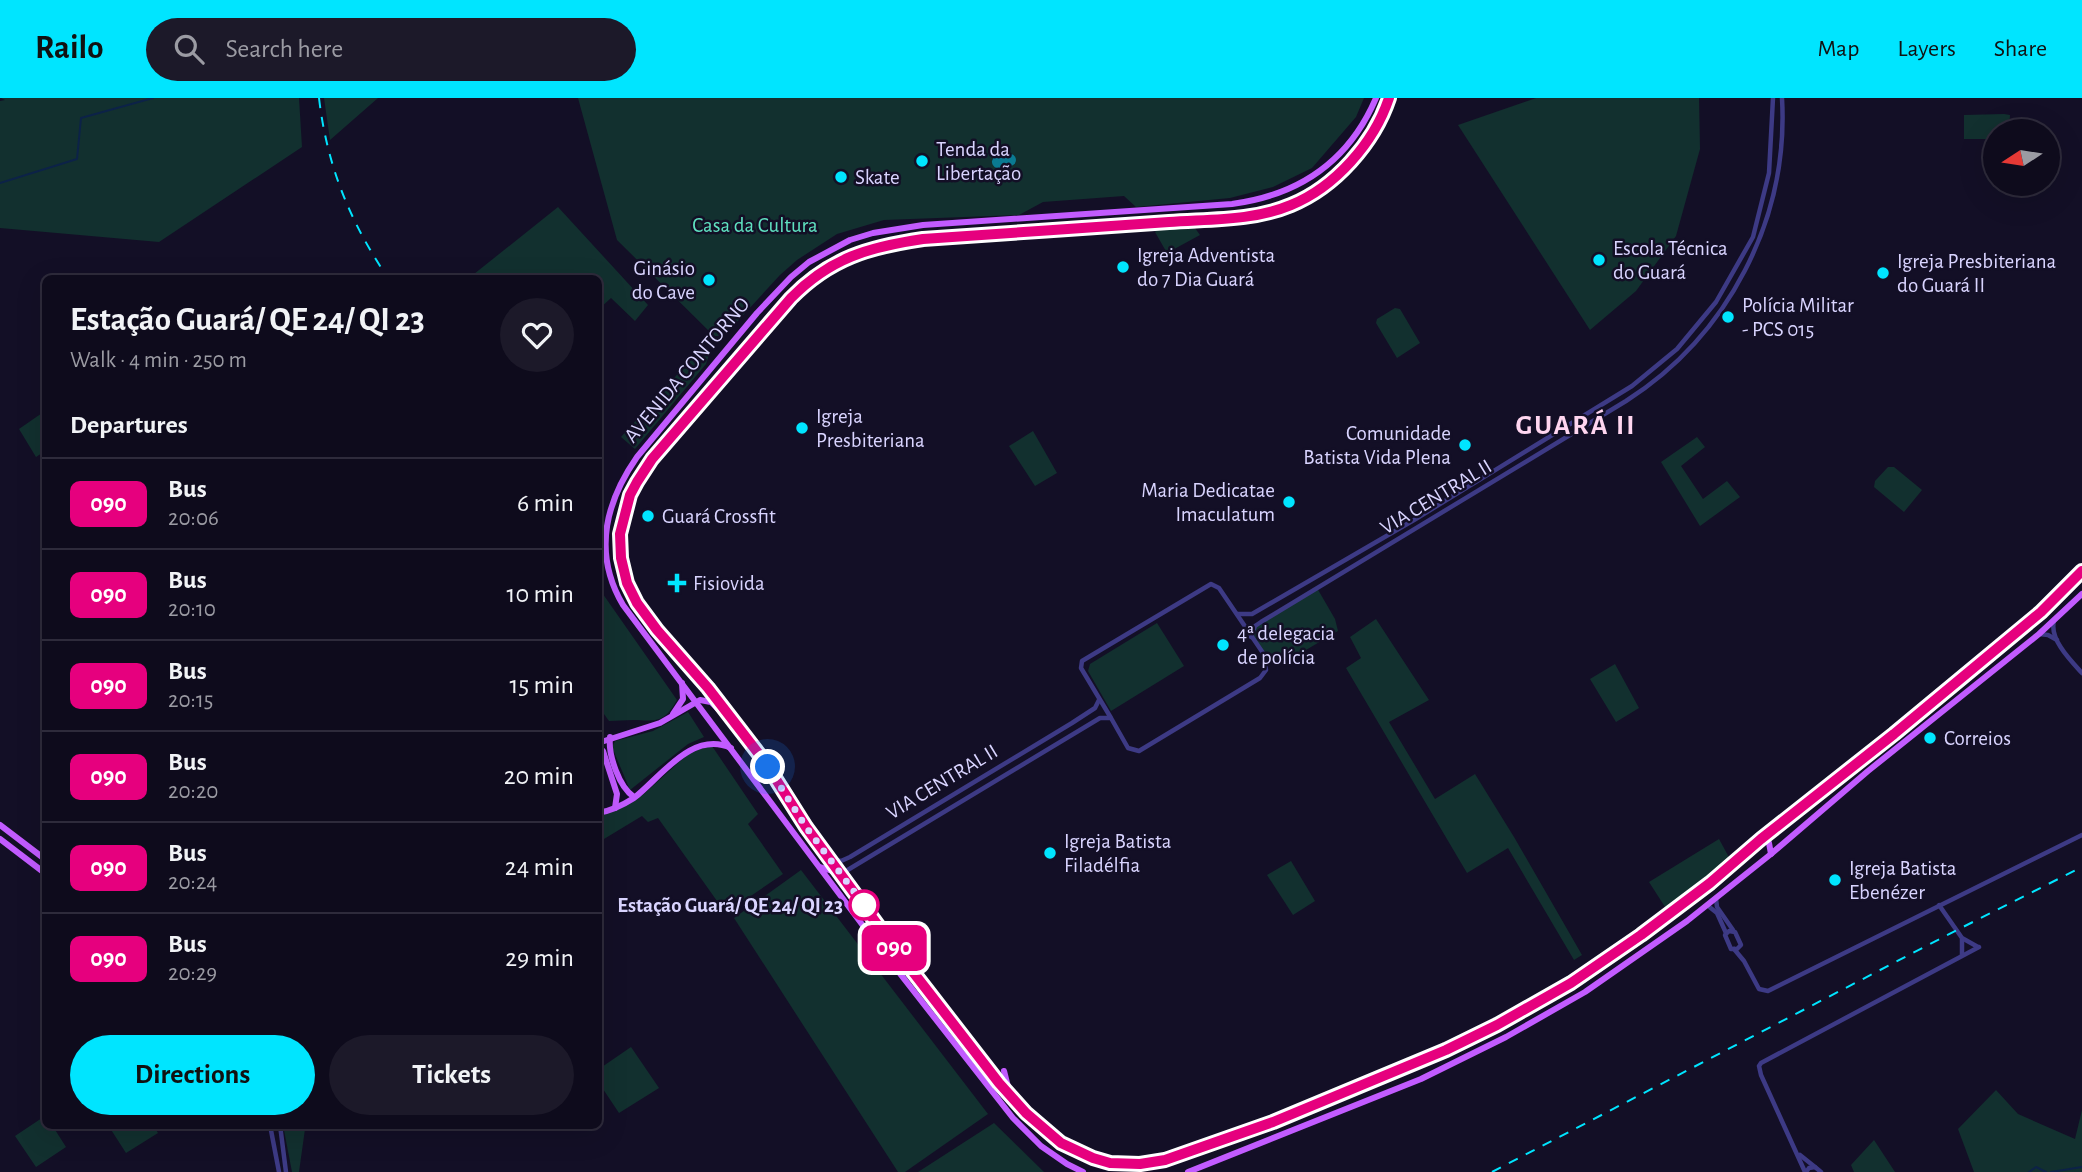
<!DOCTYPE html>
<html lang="en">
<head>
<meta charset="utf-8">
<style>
	:root { --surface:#0e0b1c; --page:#1c1929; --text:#f1f3f6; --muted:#9b9ba3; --line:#2e2b3b; --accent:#00e5ff }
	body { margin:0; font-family:"Alegreya Sans",sans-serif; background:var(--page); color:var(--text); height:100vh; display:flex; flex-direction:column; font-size:26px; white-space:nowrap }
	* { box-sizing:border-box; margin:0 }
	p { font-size:23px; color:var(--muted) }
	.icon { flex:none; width:38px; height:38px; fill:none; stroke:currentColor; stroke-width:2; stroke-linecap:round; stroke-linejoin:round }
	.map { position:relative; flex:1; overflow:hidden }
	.panel { position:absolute; left:42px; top:177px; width:560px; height:854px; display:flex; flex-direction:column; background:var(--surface); border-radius:10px; box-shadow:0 7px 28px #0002,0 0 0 2px var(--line) }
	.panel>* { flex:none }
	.badge { padding:0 14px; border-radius:10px; font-size:24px; line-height:46px }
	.needle { width:46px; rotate:258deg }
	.fabs { position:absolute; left:1983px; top:21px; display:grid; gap:14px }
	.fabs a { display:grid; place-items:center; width:77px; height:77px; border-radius:50%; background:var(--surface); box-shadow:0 7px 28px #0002,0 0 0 2px var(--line); font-size:35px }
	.you { position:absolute; width:35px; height:35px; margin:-18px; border:5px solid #fff; border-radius:50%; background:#1a73e8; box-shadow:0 0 0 10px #1a73e833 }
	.map>.badge { position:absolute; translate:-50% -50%; box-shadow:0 0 0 4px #fff }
	h2 { padding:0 28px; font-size:26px; line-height:63px }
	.round { display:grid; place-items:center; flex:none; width:74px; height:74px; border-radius:37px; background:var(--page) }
	.head { display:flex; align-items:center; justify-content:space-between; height:119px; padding:0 28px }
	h1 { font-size:33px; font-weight:600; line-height:52px }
	.primary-button { display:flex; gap:14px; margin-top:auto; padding:14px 28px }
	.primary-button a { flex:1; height:80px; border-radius:42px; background:var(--accent); color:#111; font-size:28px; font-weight:600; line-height:80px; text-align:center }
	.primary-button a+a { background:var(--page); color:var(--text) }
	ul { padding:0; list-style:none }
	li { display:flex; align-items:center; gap:21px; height:91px; padding:0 28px; border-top:2px solid var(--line) }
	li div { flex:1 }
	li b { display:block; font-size:26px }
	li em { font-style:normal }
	li .badge { min-width:77px; font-weight:700; text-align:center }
	header { display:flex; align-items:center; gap:42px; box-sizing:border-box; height:98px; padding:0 35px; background:var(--accent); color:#111 }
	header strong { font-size:33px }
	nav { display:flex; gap:38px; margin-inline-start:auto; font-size:24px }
	.search { width:490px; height:63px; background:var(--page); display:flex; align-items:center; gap:18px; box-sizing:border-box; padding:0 24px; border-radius:38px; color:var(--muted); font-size:26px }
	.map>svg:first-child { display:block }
</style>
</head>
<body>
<header>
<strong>Railo</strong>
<div class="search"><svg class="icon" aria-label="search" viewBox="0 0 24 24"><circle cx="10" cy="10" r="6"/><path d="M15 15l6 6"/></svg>Search here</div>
<nav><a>Map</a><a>Layers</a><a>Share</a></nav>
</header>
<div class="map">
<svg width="2082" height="1074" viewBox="0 0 2082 1074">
	<rect width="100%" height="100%" fill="#130f26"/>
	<g fill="#12302f">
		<path d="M 1,0 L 299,0 L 302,49 L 159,144 L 0,130 L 0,3 L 5,2 Z"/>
		<path d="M 324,0 L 378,0 L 330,42 Z"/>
		<path d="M 578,0 L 1364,0 L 1356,19 L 1312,70 L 1273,89 L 1230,100 L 1136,109 L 1124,98 L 1043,104 L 1019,117 L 884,122 L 837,136 L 797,162 L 780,177 L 724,238 L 714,238 L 617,142 Z"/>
		<path d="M 1536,0 L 1699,0 L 1700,51 L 1676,138 L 1636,193 L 1590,232 L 1458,27 Z"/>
		<path d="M 2004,16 L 2010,17 L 2009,33 L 1995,33 L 1995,41 L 1964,41 L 1964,17 Z"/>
		<path d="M 558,109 L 648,207 L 635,223 L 611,200 L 599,211 L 598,180 L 469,180 Z"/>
		<path d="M 1185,126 L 1192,126 L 1200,137 L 1167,155 L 1155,134 L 1158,130 L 1177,130 Z"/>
		<path d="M 1395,210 L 1400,211 L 1420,245 L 1397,260 L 1376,225 L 1377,221 Z"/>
		<path d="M 702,249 L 709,257 L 706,266 L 635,351 L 621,339 Z"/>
		<path d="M 45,313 L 45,353 L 36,359 L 19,331 Z"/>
		<path d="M 1033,333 L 1057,375 L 1035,388 L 1009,348 Z"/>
		<path d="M 1697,339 L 1705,349 L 1681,368 L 1703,401 L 1727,383 L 1740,399 L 1700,428 L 1661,364 Z"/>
		<path d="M 1888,369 L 1894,369 L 1922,392 L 1904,414 L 1874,389 L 1875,383 Z"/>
		<path d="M 598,489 L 677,602 C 664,625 657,623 633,622 C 625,622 617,623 609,623 L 599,609 Z"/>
		<path d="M 1317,490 L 1335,521 L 1338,533 L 1284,565 L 1268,562 L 1253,537 L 1255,526 Z"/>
		<path d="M 1376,521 L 1429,602 L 1389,624 L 1435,701 L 1475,676 L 1514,739 L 1582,857 L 1574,862 L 1508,750 L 1467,775 L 1346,570 L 1361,560 L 1350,539 Z"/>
		<path d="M 1157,525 L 1184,568 L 1111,613 L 1088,573 L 1090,566 Z"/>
		<path d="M 1615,566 L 1639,610 L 1616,624 L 1590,581 Z"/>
		<path d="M 688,614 L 704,639 L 688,646 L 630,692 L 612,649 L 615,643 L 653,633 Z"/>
		<path d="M 712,648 L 758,716 L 748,726 L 783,776 L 742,804 L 738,798 L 722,810 L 658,720 L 648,724 L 642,718 L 599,744 L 598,720 L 644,696 L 690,654 Z"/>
		<path d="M 1719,741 L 1731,763 L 1667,812 L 1649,784 Z"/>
		<path d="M 1291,763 L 1315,803 L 1293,817 L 1267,777 Z"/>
		<path d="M 801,772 L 988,1016 L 905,1074 L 898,1074 L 734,820 Z"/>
		<path d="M 631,949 L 659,990 L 619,1015 L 599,985 L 599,971 Z"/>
		<path d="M 1996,992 L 2018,1016 L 2075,1041 L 2082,1012 L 2082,1074 L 1974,1074 L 1958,1031 Z"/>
		<path d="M 45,1018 L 46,1027 L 52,1027 L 66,1049 L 36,1069 L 15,1038 Z"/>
		<path d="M 994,1025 L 1044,1074 L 918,1074 Z"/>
		<path d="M 108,1027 L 153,1027 L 158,1035 L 126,1055 Z"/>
		<path d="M 283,1027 L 310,1027 L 305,1031 L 299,1074 L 292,1074 Z"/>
		<path d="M 1874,1042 L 1895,1074 L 1854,1074 L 1851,1067 Z"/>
	</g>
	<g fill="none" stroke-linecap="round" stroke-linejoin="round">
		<g stroke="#0c2248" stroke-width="2">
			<path d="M 0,85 L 77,61 L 81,20 L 153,0"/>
			<path d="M 2029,1074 L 2036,1069 L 2046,1074"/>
			<path d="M 2051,1074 L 2082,1069"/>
		</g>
		<path stroke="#0a7a92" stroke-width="12" d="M 998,64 L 1010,62"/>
		<g stroke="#3d3a85" stroke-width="4.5">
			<path d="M 1237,516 L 1252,516 L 1414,422 L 1632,288 L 1677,251 L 1716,204 L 1753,139 L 1769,75 L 1773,0"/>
			<path d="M 2054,523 C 2049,541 2071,563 2082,575"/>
			<path d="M 2039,536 L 2048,537 L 2057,542"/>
			<path d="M 1251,539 L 1255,528 L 1261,524 L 1626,303 C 1728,238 1789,121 1782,0"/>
			<path d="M 831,761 L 841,763 L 850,759 L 1072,625 L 1095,610 L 1099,602"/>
			<path d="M 841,776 L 1100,620 L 1111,620 L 1128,650 L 1139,653 L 1260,580 L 1266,572 L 1263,555 L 1219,490 L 1211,486 L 1082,563 L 1081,570 L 1111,620"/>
			<path d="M 1716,801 L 1717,809 L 1733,832"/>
			<path d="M 1707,807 L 1717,815 L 1726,835"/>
			<path d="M 1939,807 L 1962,840 L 1978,849"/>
			<path d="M 1729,833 L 1735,834 L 1741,847 L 1737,851 L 1731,851 L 1725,837 Z"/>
			<path d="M 1962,841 L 1962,857"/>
			<path d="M 1734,851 L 1744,863 L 1759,891 L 1768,893 L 2082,737"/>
			<path d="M 270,1027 L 279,1074"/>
			<path d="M 280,1027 L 286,1074"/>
			<path d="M 1800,1057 L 1815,1069"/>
			<path d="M 1805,1074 L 1761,977 L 1759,968 L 1761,965 L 1979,849"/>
			<path d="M 1806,1074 L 1809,1070 L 1815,1069 L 1821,1074"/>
		</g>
		<g stroke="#c25bff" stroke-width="6">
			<path d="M 1389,0 C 1374,45 1335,89 1291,107 C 1253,123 1209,121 1169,124 C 1087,130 1005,135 923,141 C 869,149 830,160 791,200 L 652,361 L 637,384 L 625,412 L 619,444 L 627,485 L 637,504 L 657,532 L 708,590 L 765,664 L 806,729 L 896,852 L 999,985 L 1026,1015 L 1061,1045 L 1093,1060 L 1110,1065 L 1140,1066 L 1165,1062 L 1254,1032 L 1446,952 L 1497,927 L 1571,885 L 1676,812 L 1710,785 L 2041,514 L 2082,473"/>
			<path d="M 673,616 L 683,601 L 682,585"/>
			<path d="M 610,639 C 608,657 619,689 634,699"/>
			<path d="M 598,645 L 660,625 L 700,602 L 711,604 L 721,614"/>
			<path d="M 598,648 L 603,653 L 617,696 L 615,710"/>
			<path d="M 753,675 L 759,679 L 765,678 L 766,668"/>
			<path d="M 598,715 C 611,713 623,707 634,700 C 661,679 692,632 731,650"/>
			<path d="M 0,727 L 46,762"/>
			<path d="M 0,741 L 46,776"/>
			<path d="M 1761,741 L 1769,745 L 1771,756"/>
			<path d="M 820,769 L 841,776"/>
			<path d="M 1004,973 L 1009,993"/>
			<path d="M 1083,1074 L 1067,1066 L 1041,1048 L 1013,1020 L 876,845 L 623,507 C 593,456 605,405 637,359 L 757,215 L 791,179 L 809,164 L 850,142 L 873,135 L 923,127 L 1232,106 C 1299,97 1349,63 1376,0"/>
			<path d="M 1188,1074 L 1421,981 L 1506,939 L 1585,894 L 1687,823 L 1771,756 L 1868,673 L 2039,536 L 2082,496"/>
		</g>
		<g stroke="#00e5ff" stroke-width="2" stroke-dasharray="10 9" stroke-linecap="butt">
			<path d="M 319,0 C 327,68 350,124 388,180"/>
			<path d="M 598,485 L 599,486"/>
			<path d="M 1492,1074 L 1957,832 L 2082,769"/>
		</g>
	</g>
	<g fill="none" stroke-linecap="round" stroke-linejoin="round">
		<g stroke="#fff" stroke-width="16">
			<path id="line" d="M 1389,0 C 1374,45 1335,89 1291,107 C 1253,123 1209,121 1169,124 C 1087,130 1005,135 923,141 C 869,149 830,160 791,200 L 652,361 L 637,384 L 630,397 L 620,436 L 621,460 L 627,485 L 637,505 L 657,532 L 708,590 L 765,664 L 806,729 L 896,852 L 999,985 L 1026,1015 L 1061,1045 L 1093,1060 L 1110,1065 L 1140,1066 L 1165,1062 L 1273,1024 L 1446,952 L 1497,927 L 1571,885 L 1641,837 L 1710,785 L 1761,741 L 1894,636 L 2041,514 L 2082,473"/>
		</g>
		<use href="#line" stroke="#e6007e" stroke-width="10"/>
		<path stroke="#d9d4ff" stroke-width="7" stroke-dasharray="0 12.6" d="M 768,669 L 806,729 L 864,807"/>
	</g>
	<g fill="#00e5ff" stroke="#130f26" stroke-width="2.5">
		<circle cx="922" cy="63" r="7"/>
		<circle cx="841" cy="79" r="7"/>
		<circle cx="1599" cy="162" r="7"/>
		<circle cx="1123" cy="169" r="7"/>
		<circle cx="1883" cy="175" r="7"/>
		<circle cx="709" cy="182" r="7"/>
		<circle cx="1728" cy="219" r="7"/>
		<circle cx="802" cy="330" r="7"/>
		<circle cx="1465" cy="347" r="7"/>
		<circle cx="1289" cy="404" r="7"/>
		<circle cx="648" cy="418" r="7"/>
		<path d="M673.5 474.5h7v7h7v7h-7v7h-7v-7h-7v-7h7z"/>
		<circle cx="1223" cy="547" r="7"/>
		<circle cx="1930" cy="640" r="7"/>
		<circle cx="1050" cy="755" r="7"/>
		<circle cx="1835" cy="782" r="7"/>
	</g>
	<circle fill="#fff" stroke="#e6007e" stroke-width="3.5" cx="864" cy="807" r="14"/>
	<g text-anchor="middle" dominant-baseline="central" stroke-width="5" stroke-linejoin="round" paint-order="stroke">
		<g font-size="21" fill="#d9d4ff" stroke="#130f26" text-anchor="start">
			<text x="936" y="51">Tenda da<tspan x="936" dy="24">Libertação</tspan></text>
			<text x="855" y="79">Skate</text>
			<text x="1613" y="150">Escola Técnica<tspan x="1613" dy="24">do Guará</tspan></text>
			<text x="1137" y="157">Igreja Adventista<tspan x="1137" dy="24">do 7 Dia Guará</tspan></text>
			<text x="1897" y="163">Igreja Presbiteriana<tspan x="1897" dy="24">do Guará II</tspan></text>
			<text x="695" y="170" text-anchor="end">Ginásio<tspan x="695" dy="24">do Cave</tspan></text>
			<text x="1742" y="207">Polícia Militar<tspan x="1742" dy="24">- PCS 015</tspan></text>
			<text x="816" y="318">Igreja<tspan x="816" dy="24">Presbiteriana</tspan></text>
			<text x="1451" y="335" text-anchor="end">Comunidade<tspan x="1451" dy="24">Batista Vida Plena</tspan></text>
			<text x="1275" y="392" text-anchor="end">Maria Dedicatae<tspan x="1275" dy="24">Imaculatum</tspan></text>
			<text x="662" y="418">Guará Crossfit</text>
			<text x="693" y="485">Fisiovida</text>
			<text x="1237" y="535">4ª delegacia<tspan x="1237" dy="24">de polícia</tspan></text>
			<text x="1944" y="640">Correios</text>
			<text x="1064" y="743">Igreja Batista<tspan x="1064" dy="24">Filadélfia</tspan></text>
			<text x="1849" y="770">Igreja Batista<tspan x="1849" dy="24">Ebenézer</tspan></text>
		</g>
		<g font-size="21" fill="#5fe0c0" stroke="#130f26">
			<text x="755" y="127">Casa da Cultura</text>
		</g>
		<g font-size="21" fill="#d9d4ff" stroke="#130f26">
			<text transform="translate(687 272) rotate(-50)">AVENIDA CONTORNO</text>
			<text transform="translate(1436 399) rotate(-31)">VIA CENTRAL II</text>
			<text transform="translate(942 684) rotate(-31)">VIA CENTRAL II</text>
		</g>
		<g font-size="21" font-weight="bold" fill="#d9d4ff" stroke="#130f26" text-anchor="end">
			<text x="843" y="807">Estação Guará/ QE 24/ QI 23</text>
		</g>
		<g font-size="28" font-weight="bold" letter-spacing="2" fill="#ffd6f0" stroke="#130f26">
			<text x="1576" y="328">GUARÁ II</text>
		</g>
	</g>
</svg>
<div class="fabs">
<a><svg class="needle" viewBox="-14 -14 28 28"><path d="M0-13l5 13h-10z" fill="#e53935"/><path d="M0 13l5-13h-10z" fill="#9b9ba3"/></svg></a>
</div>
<div class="you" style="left:768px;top:669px"></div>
<b class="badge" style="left:894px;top:850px;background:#e6007e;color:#fff">090</b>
<section class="panel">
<div class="head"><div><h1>Estação Guará/ QE 24/ QI 23</h1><p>Walk · 4 min · 250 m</p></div><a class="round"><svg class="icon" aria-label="heart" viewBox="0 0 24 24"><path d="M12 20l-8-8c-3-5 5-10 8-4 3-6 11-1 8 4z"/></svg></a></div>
<h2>Departures</h2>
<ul>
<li><span class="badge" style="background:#e6007e;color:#fff">090</span><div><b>Bus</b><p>20:06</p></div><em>6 min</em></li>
<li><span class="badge" style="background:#e6007e;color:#fff">090</span><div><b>Bus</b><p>20:10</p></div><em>10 min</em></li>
<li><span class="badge" style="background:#e6007e;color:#fff">090</span><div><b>Bus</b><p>20:15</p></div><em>15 min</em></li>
<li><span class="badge" style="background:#e6007e;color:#fff">090</span><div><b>Bus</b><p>20:20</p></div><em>20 min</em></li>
<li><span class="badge" style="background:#e6007e;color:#fff">090</span><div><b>Bus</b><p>20:24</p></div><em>24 min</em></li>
<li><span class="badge" style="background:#e6007e;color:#fff">090</span><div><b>Bus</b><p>20:29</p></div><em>29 min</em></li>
</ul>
<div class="primary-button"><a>Directions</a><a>Tickets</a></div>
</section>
</div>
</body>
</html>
